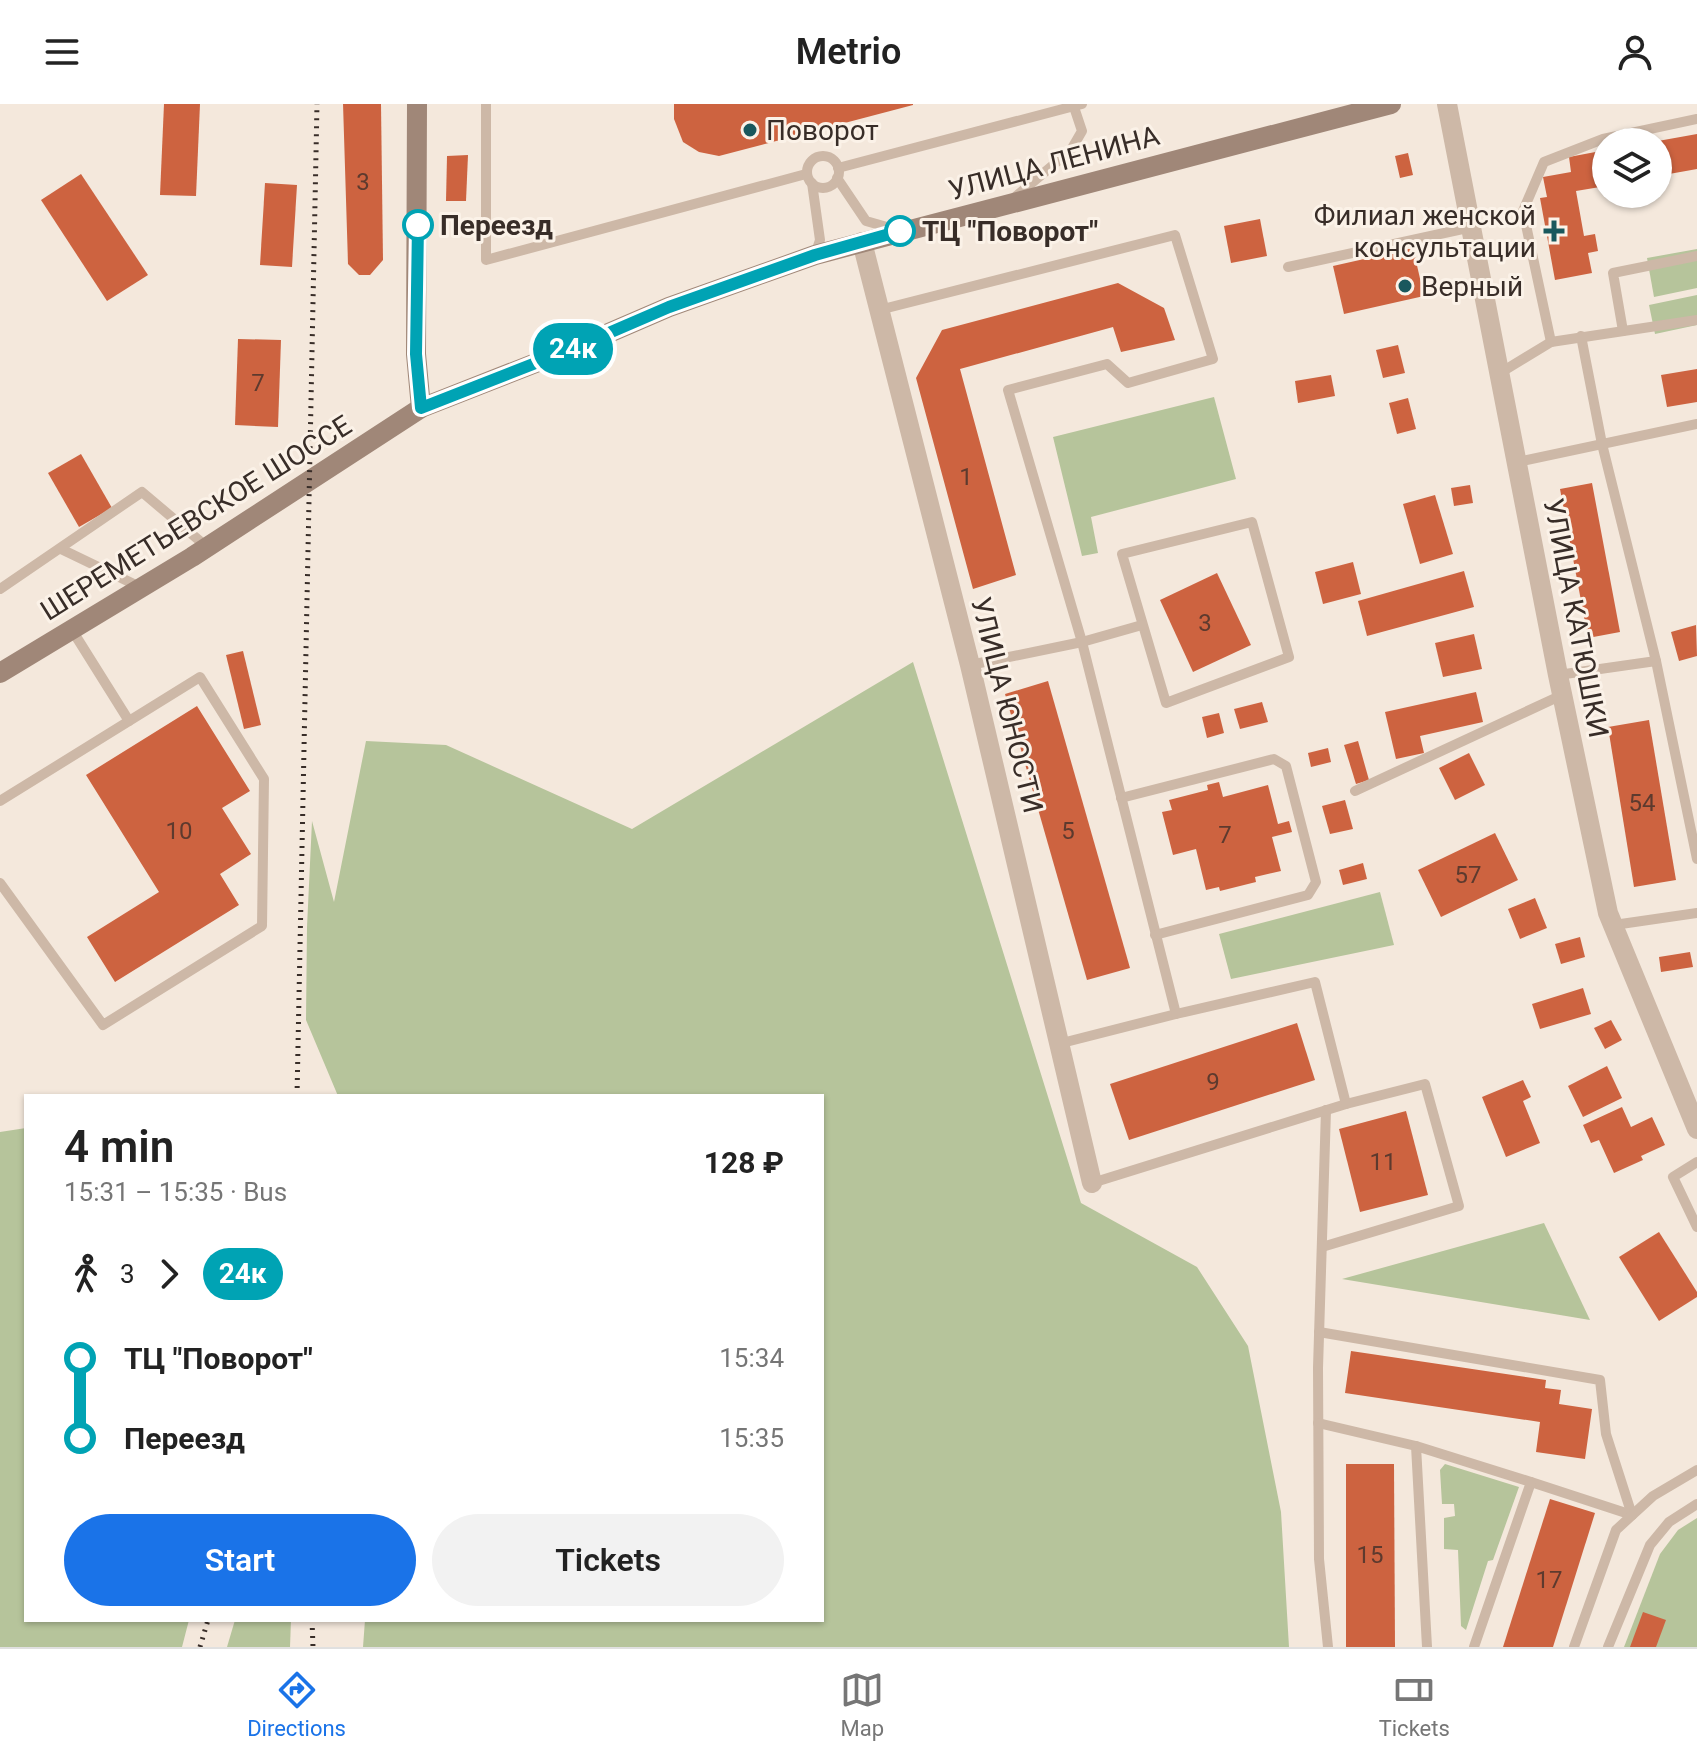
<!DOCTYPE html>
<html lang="en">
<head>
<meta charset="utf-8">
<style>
	:root { --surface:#fff; --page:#f2f2f2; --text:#222; --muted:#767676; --line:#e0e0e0; --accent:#1a73e8 }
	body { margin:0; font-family:Roboto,sans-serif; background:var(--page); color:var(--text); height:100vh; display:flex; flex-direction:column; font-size:30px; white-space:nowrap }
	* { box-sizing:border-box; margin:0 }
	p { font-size:26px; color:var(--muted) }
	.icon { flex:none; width:44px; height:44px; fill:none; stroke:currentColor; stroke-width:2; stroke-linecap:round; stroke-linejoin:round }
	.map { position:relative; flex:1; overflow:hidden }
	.side { position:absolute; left:24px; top:990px; width:800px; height:528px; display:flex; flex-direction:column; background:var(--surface); border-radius:0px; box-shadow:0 2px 6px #0004 }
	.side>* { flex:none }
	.badge { padding:0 16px; border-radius:26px; font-size:28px; line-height:52px }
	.buttons { position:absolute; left:1592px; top:24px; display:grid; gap:16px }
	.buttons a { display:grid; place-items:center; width:80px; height:80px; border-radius:50%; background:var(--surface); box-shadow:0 2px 6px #0004; font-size:40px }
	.map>.badge { position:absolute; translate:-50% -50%; box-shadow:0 0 0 4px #fff }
	.legs { display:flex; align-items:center; gap:12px; height:88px; padding:0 40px; font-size:26px }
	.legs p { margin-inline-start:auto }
	.summary { display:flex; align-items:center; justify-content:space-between; height:136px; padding:0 40px }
	h1 { font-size:44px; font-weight:600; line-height:60px }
	.primary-button { display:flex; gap:16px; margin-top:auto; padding:16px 40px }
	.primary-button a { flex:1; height:92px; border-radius:48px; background:var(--accent); color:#fff; font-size:32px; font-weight:600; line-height:92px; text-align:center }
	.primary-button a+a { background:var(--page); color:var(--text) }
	ul { padding:0 40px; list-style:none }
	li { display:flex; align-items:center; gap:28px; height:80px; font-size:30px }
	li i { display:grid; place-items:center; width:12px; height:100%; margin:0 10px; background:currentColor }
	li i::after { content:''; width:20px; height:20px; margin:-10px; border:6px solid; border-radius:50%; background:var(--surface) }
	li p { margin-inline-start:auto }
	li:first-child i { background:linear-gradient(#0000 50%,currentColor 0) }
	li:last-child i { background:linear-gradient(currentColor 50%,#0000 0) }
	header { display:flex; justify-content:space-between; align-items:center; height:104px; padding:0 40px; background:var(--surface); font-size:36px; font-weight:600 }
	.tabs { display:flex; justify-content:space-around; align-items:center; height:112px; border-top:2px solid var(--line); background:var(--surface); font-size:22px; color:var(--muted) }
	.tabs a { display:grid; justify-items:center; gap:4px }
	.tabs .active { color:var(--accent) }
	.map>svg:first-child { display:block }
</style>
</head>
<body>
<header><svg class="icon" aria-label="menu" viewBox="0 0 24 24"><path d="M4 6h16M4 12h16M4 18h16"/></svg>Metrio<svg class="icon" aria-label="person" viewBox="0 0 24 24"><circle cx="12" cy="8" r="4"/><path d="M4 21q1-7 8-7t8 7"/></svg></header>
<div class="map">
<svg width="1697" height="1543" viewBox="0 0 1697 1543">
	<rect width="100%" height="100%" fill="#f4e8dc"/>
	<g fill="#b6c49b">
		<path d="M 1697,145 L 1697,184 L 1654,193 L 1647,154 Z"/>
		<path d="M 1697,191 L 1697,221 L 1655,230 L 1649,201 Z"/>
		<path d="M 1214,293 L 1236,375 L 1091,413 L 1098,449 L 1082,452 L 1053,333 Z"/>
		<path d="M 913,558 L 1081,1099 L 1197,1163 L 1248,1242 L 1281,1408 L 1289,1543 L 363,1543 L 365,1516 L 822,1516 L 822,992 L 338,992 L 306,916 L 307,823 L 312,717 L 334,798 L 366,637 L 446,641 L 632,725 Z"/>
		<path d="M 1380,788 L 1394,841 L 1231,875 L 1219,830 Z"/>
		<path d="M 26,1024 L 26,1516 L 189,1516 L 182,1543 L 0,1543 L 0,1028 Z"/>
		<path d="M 1544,1119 L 1590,1216 L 1342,1175 Z"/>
		<path d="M 1445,1360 L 1519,1383 L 1493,1456 L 1488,1457 L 1466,1526 L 1461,1522 L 1458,1446 L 1444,1445 L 1444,1414 L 1455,1412 L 1454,1400 L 1442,1400 L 1440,1366 Z"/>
		<path d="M 1697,1414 L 1697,1543 L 1624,1543 L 1660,1450 L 1678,1426 Z"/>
		<path d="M 235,1516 L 291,1516 L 290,1543 L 227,1543 Z"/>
	</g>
	<g fill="#cd6340">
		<path d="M 164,0 L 200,0 L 196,92 L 160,91 Z"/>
		<path d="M 343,0 L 381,0 L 383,156 L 370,171 L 359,171 L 348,160 Z"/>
		<path d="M 674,0 L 913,0 L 913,1 L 719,52 L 699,48 L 683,38 L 674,15 Z"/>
		<path d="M 1697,30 L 1697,65 L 1658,72 L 1658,37 Z"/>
		<path d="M 1606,46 L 1606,82 L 1576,87 L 1584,132 L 1595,130 L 1598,147 L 1588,149 L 1592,169 L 1555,176 L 1540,94 L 1547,93 L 1543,73 L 1571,68 L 1569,53 Z"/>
		<path d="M 1408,49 L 1413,71 L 1400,74 L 1395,52 Z"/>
		<path d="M 468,51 L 466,97 L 446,97 L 447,52 Z"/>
		<path d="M 81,70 L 148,171 L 107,197 L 41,96 Z"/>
		<path d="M 265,79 L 297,81 L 292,163 L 260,161 Z"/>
		<path d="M 1260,115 L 1267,152 L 1231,159 L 1224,122 Z"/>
		<path d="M 1413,144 L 1424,192 L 1344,210 L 1333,162 Z"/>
		<path d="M 1118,179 L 1164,204 L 1175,236 L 1121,248 L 1113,223 L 960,265 L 1016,471 L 973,485 L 916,274 L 942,226 Z"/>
		<path d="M 238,235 L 281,236 L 278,323 L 235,321 Z"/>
		<path d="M 1398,241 L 1405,269 L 1383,274 L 1376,246 Z"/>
		<path d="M 1697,265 L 1697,298 L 1667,303 L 1661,271 Z"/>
		<path d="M 1331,271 L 1335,292 L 1298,299 L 1295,277 Z"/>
		<path d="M 1408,294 L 1416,325 L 1397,330 L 1389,299 Z"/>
		<path d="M 81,350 L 112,404 L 79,423 L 48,369 Z"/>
		<path d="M 1592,379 L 1620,528 L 1588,534 L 1560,385 Z"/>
		<path d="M 1470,381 L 1473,399 L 1454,402 L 1451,384 Z"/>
		<path d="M 1435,391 L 1453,450 L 1420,460 L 1403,400 Z"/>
		<path d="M 1353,458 L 1361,490 L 1323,500 L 1315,468 Z"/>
		<path d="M 1464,467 L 1474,503 L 1367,532 L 1358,497 Z"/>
		<path d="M 1217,469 L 1251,541 L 1193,568 L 1160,496 Z"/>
		<path d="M 1696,521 L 1697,552 L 1679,557 L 1671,528 Z"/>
		<path d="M 1474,530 L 1482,565 L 1443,573 L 1435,539 Z"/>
		<path d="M 243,547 L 261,621 L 244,625 L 226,551 Z"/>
		<path d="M 1048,577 L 1130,864 L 1087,876 L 1005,590 Z"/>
		<path d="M 1476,588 L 1483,618 L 1420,632 L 1424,649 L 1396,655 L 1385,608 Z"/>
		<path d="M 1262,598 L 1268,618 L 1240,625 L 1234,605 Z"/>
		<path d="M 197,602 L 250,687 L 222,704 L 251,750 L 220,770 L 239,801 L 115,878 L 87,833 L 159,788 L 86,671 Z"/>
		<path d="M 1219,609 L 1224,629 L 1207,634 L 1202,613 Z"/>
		<path d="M 1649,616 L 1676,776 L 1634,783 L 1608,623 Z"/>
		<path d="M 1358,637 L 1369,676 L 1356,680 L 1344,641 Z"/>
		<path d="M 1328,644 L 1331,658 L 1311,663 L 1308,649 Z"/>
		<path d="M 1469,649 L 1485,681 L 1455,696 L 1439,664 Z"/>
		<path d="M 1219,678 L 1223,693 L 1268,681 L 1278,720 L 1289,717 L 1292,728 L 1272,733 L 1281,767 L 1255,773 L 1256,778 L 1220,787 L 1219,783 L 1206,786 L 1196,745 L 1173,751 L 1162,708 L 1172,706 L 1169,696 L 1208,686 L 1207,681 Z"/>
		<path d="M 1345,696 L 1353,725 L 1330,730 L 1322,702 Z"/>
		<path d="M 1495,729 L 1518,776 L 1441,813 L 1418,766 Z"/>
		<path d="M 1363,759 L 1367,775 L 1343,781 L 1339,766 Z"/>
		<path d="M 1535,794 L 1547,824 L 1520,835 L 1508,805 Z"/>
		<path d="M 1580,833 L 1585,853 L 1561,860 L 1555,840 Z"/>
		<path d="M 1690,848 L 1693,863 L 1661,868 L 1659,853 Z"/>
		<path d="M 1583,884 L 1591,910 L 1540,925 L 1532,900 Z"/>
		<path d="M 1611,916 L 1622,936 L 1605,945 L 1594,924 Z"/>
		<path d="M 1297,919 L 1315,976 L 1129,1036 L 1110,980 Z"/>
		<path d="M 1607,962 L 1622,994 L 1583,1013 L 1568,982 Z"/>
		<path d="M 1523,976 L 1531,993 L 1523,997 L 1540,1039 L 1506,1053 L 1482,993 Z"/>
		<path d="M 1622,1003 L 1631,1023 L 1652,1013 L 1665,1041 L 1641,1052 L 1643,1056 L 1614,1069 L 1599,1036 L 1591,1039 L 1583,1021 Z"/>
		<path d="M 1406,1007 L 1428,1091 L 1360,1108 L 1339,1025 Z"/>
		<path d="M 1659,1128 L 1697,1188 L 1697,1193 L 1659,1217 L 1619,1153 Z"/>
		<path d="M 1351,1247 L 1546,1276 L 1545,1284 L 1561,1286 L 1559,1300 L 1592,1305 L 1585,1355 L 1536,1348 L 1540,1318 L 1345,1289 Z"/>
		<path d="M 1346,1360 L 1394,1360 L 1395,1543 L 1346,1543 Z"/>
		<path d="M 1550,1395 L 1595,1409 L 1553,1543 L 1503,1543 Z"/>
		<path d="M 1643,1508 L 1666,1516 L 1656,1543 L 1630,1543 Z"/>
	</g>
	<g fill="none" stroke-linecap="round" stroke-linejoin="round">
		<g stroke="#cdb8a7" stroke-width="10">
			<path d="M 486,0 L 486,156 L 806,70"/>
			<circle cx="823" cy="68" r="16"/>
			<path d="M 838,64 L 1082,0"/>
			<path d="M 837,74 L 866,117 L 894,125"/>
			<path d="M 812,79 L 820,136 L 815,151"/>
			<path d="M 1014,94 L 1071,46 L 1082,27 L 1074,3"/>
			<path d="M 1288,163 L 1472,123"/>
			<path d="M 879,206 L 1175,131 L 1213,255 L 1128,279 L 1107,260 L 1008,286 L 1082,538 L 1176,910 L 1058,940"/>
			<path d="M 1623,227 L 1613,169 L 1697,152"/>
			<path d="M 1581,232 L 1602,340 L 1656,557 L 1697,755"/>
			<path d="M 1551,238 L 1523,107 L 1544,58 L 1603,35 L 1697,15"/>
			<path d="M 1500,269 L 1551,238 L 1697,216"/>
			<path d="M 1517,358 L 1697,320"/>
			<path d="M 1252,418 L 1289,553 L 1166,599 L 1122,450 Z"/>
			<path d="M 61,445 L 140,483"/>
			<path d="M 0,485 L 142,388 L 207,443"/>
			<path d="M 72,526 L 129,617"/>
			<path d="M 970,561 L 1082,538 L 1142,521"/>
			<path d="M 1558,571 L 1656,557"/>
			<path d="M 1355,687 L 1562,591"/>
			<path d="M 1121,694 L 1274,655 L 1286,662 L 1316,778 L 1308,791 L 1155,831"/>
			<path d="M 0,697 L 200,573 L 264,675 L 262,822 L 103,921 L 0,779"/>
			<path d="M 1614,821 L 1697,809"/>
			<path d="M 1326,1006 L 1318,1264 L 1319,1455 L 1328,1543"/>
			<path d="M 1697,1058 L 1673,1073 L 1697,1123"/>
			<path d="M 1092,1079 L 1346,1000 L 1315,878 L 1176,910"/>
			<path d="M 1322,1143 L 1459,1102 L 1425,980 L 1346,1000"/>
			<path d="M 1319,1228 L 1600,1276 L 1606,1330 L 1632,1411"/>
			<path d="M 1318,1319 L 1416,1342"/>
			<path d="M 1531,1378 L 1632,1411"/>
			<path d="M 1427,1543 L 1416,1342 L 1531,1378 L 1474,1543"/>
			<path d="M 1574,1543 L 1616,1426 L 1653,1392 L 1697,1366"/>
			<path d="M 1608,1543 L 1650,1441 L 1669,1418 L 1697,1400"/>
		</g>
		<g stroke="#cdb8a7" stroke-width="20">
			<path d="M 1447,0 L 1558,571 L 1608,809 L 1697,1025"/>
			<path d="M 862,138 L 970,561 L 1092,1079"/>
		</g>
		<g stroke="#a08778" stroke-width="20">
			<path d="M 417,0 L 416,250 L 421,304"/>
			<path d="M 0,569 L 192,453 L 421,304 L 574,244 L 669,203 L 815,151 L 1391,0"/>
		</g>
		<g stroke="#382d28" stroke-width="5" stroke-dasharray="2 6" stroke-linecap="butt">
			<path d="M 297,992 L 317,0"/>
			<path d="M 312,1516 L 313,1543"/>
			<path d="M 200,1543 L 208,1516"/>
		</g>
	</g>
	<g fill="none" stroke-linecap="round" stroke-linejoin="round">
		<g stroke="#fff" stroke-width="18">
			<path id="line-1" d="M 418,121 L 416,250 L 421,304 L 574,244 L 669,203 L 815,151 L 900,127"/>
		</g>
		<use href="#line-1" stroke="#00a3b4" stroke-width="12"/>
	</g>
	<g fill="#1a585d" stroke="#fbf2e8" stroke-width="3">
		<circle cx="750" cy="26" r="8"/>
		<path d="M1550 115h8v8h8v8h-8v8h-8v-8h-8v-8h8z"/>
		<circle cx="1405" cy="182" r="8"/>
	</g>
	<g fill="#fff" stroke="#00a3b4" stroke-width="4">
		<circle cx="418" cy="121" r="14"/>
		<circle cx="900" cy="127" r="14"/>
	</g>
	<g text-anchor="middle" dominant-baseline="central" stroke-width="6" stroke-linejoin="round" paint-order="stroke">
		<g font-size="24" fill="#5d3a2e">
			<text x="363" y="78">3</text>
			<text x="258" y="279">7</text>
			<text x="966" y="373">1</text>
			<text x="1205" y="519">3</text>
			<text x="1642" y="699">54</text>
			<text x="179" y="727">10</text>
			<text x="1068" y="727">5</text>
			<text x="1225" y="731">7</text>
			<text x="1468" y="771">57</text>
			<text x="1213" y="978">9</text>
			<text x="1383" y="1058">11</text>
			<text x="1370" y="1451">15</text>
			<text x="1549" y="1476">17</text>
		</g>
		<g font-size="28" fill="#382d28" stroke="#fbf2e8" text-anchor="start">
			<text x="766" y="26">Поворот</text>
			<text x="1536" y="111" text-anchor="end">Филиал женской<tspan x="1536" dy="32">консультации</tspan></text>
			<text x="1421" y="182">Верный</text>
		</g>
		<g font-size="28" fill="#382d28" stroke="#fbf2e8">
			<text transform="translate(1054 59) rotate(-15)">УЛИЦА ЛЕНИНА</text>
			<text transform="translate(196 414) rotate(-32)">ШЕРЕМЕТЬЕВСКОЕ ШОССЕ</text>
			<text transform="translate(1576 514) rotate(79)">УЛИЦА КАТЮШКИ</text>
			<text transform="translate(1007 601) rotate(76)">УЛИЦА ЮНОСТИ</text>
		</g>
		<g font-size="28" font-weight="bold" fill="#382d28" stroke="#fbf2e8" text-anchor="start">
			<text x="440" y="121">Переезд</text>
			<text x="922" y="127">ТЦ "Поворот"</text>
		</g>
	</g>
</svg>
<div class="buttons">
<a><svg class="icon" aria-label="layers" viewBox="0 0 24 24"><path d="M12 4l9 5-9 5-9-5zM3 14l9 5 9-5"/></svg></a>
</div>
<b class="badge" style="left:573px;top:245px;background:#00a3b4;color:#fff">24к</b>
<section class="side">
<div class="summary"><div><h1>4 min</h1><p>15:31 – 15:35 · Bus</p></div><b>128 ₽</b></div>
<div class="legs"><svg class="icon" aria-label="walk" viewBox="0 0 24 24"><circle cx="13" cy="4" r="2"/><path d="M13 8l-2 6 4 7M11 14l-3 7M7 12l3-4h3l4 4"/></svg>3<svg class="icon" aria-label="forward" viewBox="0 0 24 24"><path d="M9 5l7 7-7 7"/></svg><b class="badge" style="background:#00a3b4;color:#fff">24к</b></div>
<ul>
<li><i style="color:#00a3b4"></i><b>ТЦ &quot;Поворот&quot;</b><p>15:34</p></li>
<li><i style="color:#00a3b4"></i><b>Переезд</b><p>15:35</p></li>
</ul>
<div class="primary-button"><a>Start</a><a>Tickets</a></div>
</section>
</div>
<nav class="tabs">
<a class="active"><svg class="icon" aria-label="directions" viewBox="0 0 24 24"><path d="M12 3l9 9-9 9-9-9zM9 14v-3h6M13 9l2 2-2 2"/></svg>Directions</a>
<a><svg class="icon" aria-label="map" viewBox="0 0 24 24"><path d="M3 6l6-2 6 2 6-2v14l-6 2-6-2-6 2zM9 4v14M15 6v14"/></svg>Map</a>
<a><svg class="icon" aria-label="tickets" viewBox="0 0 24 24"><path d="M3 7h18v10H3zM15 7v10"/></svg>Tickets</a>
</nav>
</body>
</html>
